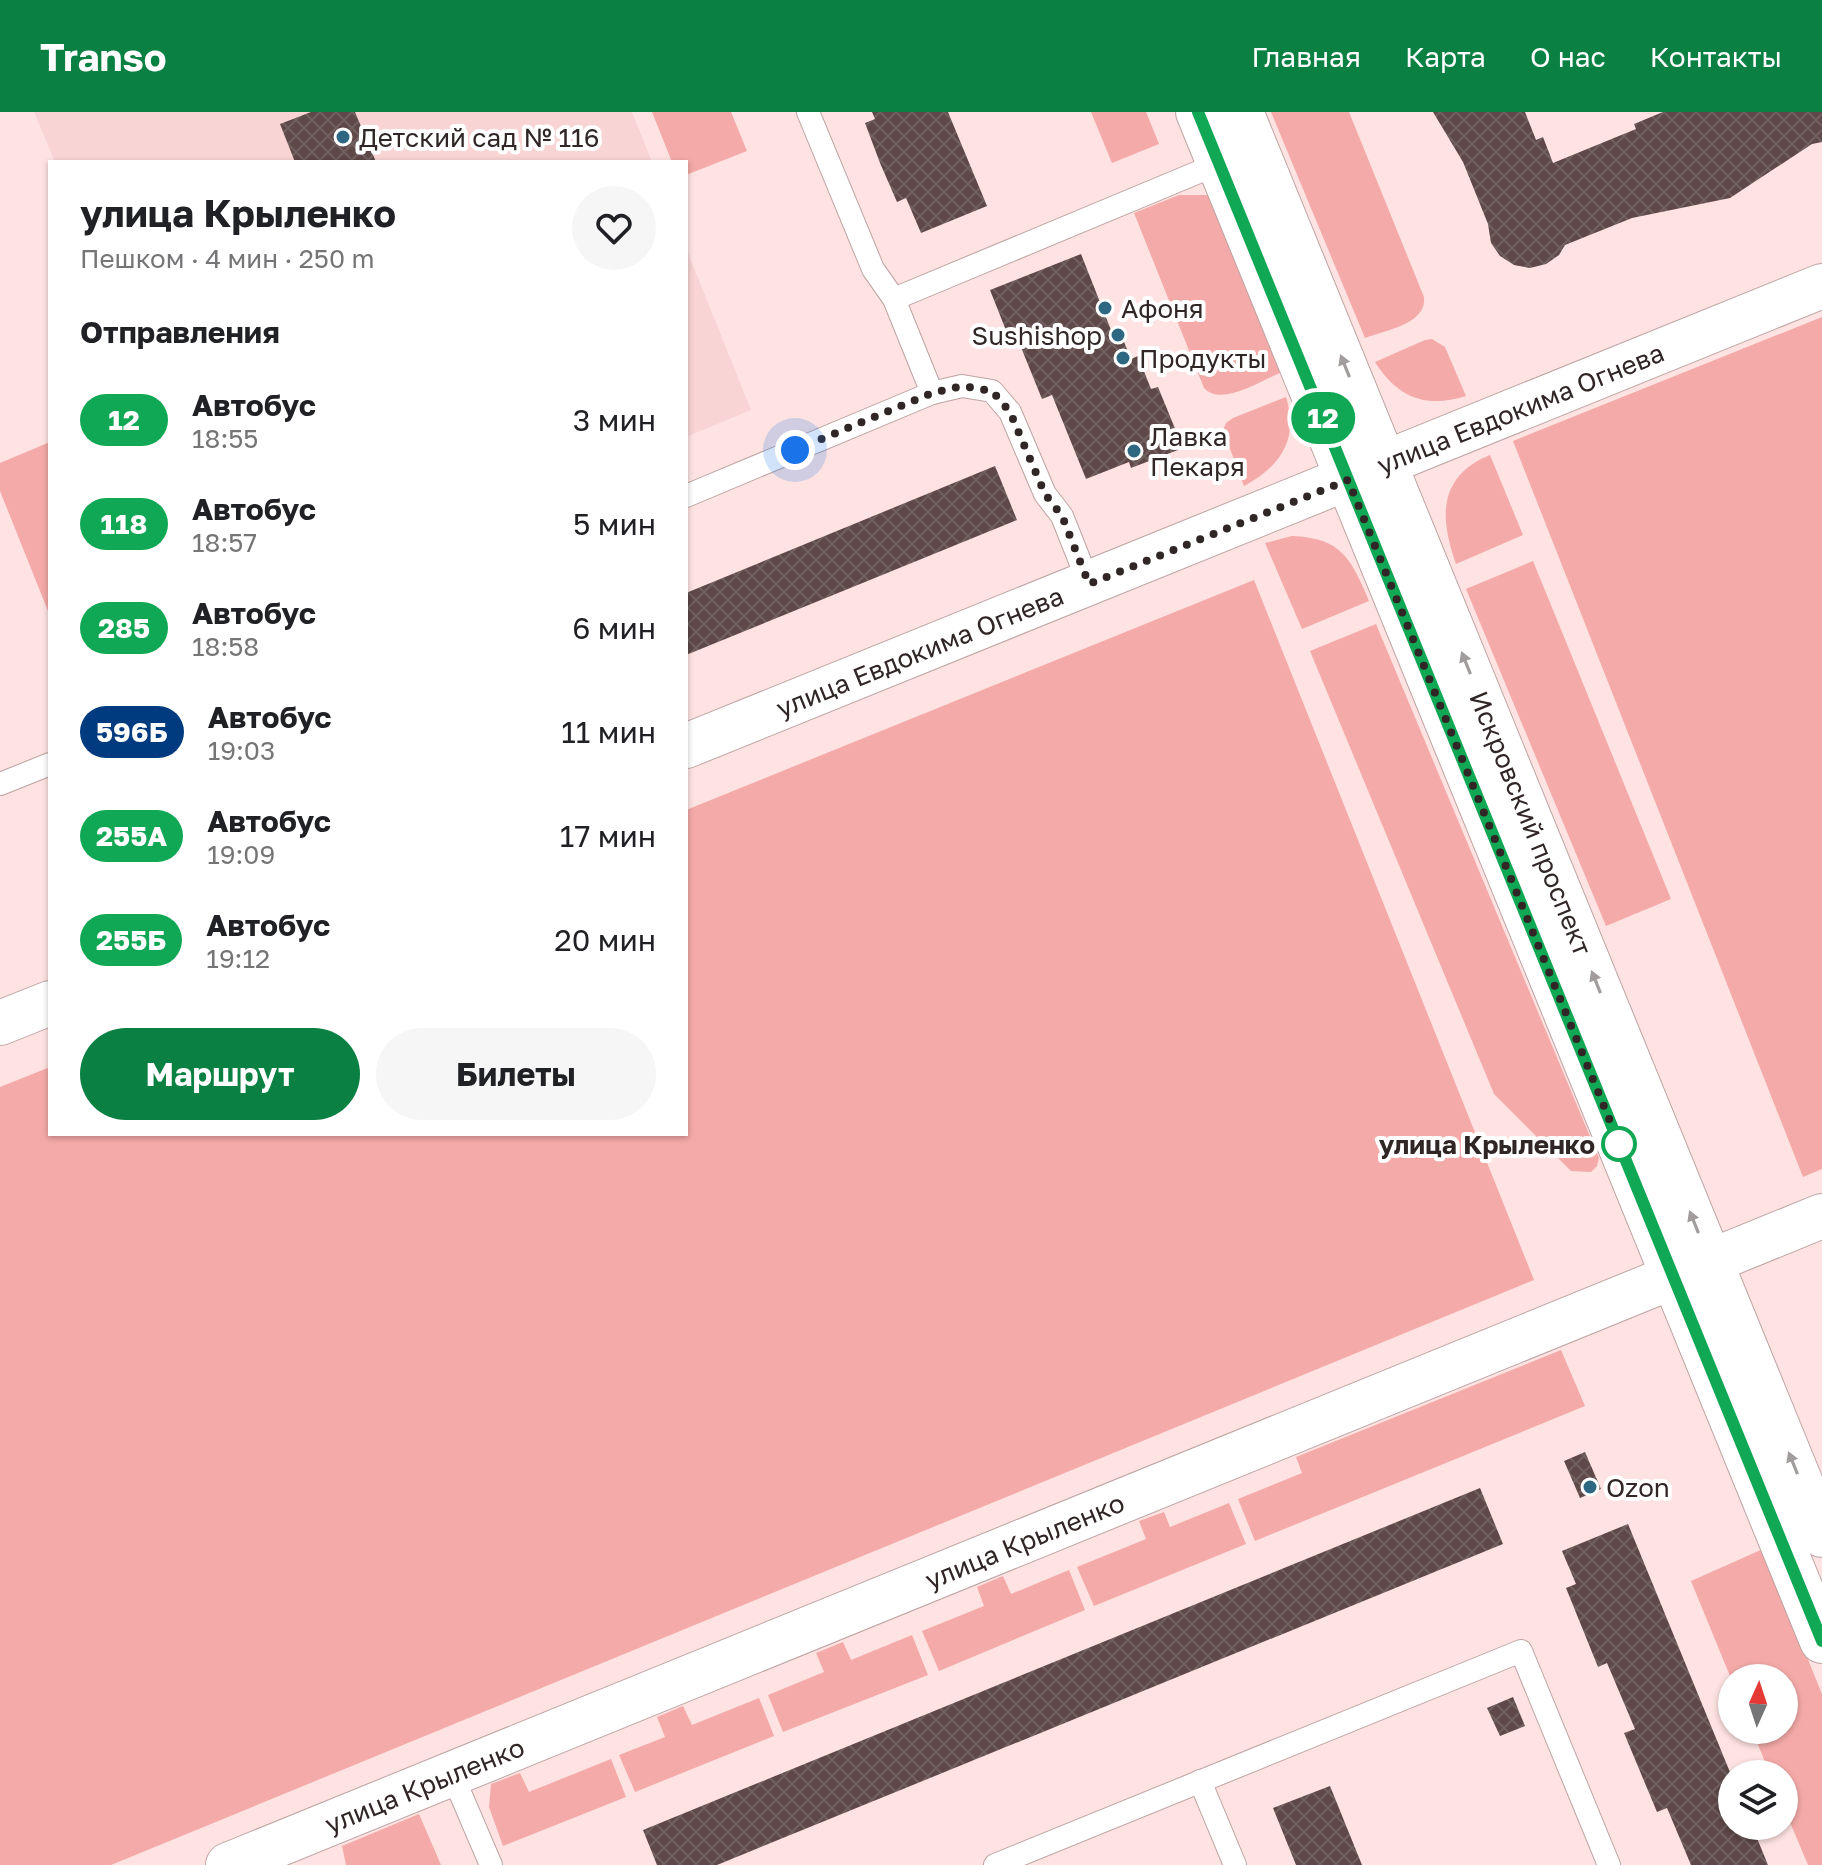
<!DOCTYPE html>
<html lang="ru">
<head>
<meta charset="utf-8">
<style>
	:root { --surface:#fff; --page:#f6f6f6; --text:#202124; --muted:#757577; --accent:#0b8043 }
	body { margin:0; font-family:"Golos Text",sans-serif; background:var(--page); color:var(--text); height:100vh; display:flex; flex-direction:column; font-size:30px; white-space:nowrap }
	* { box-sizing:border-box; margin:0 }
	p { font-size:26px; color:var(--muted) }
	.icon { flex:none; width:44px; height:44px; fill:none; stroke:currentColor; stroke-width:2; stroke-linecap:round; stroke-linejoin:round }
	.map { position:relative; flex:1; overflow:hidden }
	.sheet { position:absolute; left:48px; top:48px; width:640px; height:976px; display:flex; flex-direction:column; background:var(--surface); border-radius:0px; box-shadow:0 2px 6px #0004 }
	.sheet>* { flex:none }
	.badge { padding:0 16px; border-radius:26px; font-size:28px; line-height:52px }
	.needle { width:52px; rotate:3deg }
	.controls { position:absolute; left:1718px; top:1552px; display:grid; gap:16px }
	.controls a { display:grid; place-items:center; width:80px; height:80px; border-radius:50%; background:var(--surface); box-shadow:0 2px 6px #0004; font-size:40px }
	.you { position:absolute; width:40px; height:40px; margin:-20px; border:6px solid #fff; border-radius:50%; background:#1a73e8; box-shadow:0 0 0 12px #1a73e833 }
	.map>.badge { position:absolute; translate:-50% -50%; box-shadow:0 0 0 4px #fff }
	h2 { padding:0 32px; font-size:30px; line-height:72px }
	.round { display:grid; place-items:center; flex:none; width:84px; height:84px; border-radius:42px; background:var(--page) }
	.overview { display:flex; align-items:center; justify-content:space-between; height:136px; padding:0 32px }
	h1 { font-size:38px; font-weight:700; line-height:60px }
	.cta { display:flex; gap:16px; margin-top:auto; padding:16px 32px }
	.cta a { flex:1; height:92px; border-radius:48px; background:var(--accent); color:#fff; font-size:32px; font-weight:700; line-height:92px; text-align:center }
	.cta a+a { background:var(--page); color:var(--text) }
	ul { padding:0; list-style:none }
	li { display:flex; align-items:center; gap:24px; height:104px; padding:0 32px }
	li div { flex:1 }
	li b { display:block; font-size:30px }
	li em { font-style:normal }
	li .badge { min-width:88px; font-weight:700; text-align:center }
	header { display:flex; align-items:center; gap:48px; box-sizing:border-box; height:112px; padding:0 40px; background:var(--accent); color:#fff }
	header strong { font-size:38px }
	nav { display:flex; gap:44px; margin-inline-start:auto; font-size:28px }
	.map>svg:first-child { display:block }
</style>
</head>
<body>
<header>
<strong>Transo</strong>
<nav><a>Главная</a><a>Карта</a><a>О нас</a><a>Контакты</a></nav>
</header>
<div class="map">
<svg width="1822" height="1753" viewBox="0 0 1822 1753">
	<defs>
		<pattern id="building-cross-hatch" width="8" height="8" patternUnits="userSpaceOnUse" patternTransform="scale(2)"><rect width="8" height="8" fill="#5e4848"/><path d="M0 0l8 8M0 8l8-8" fill="none" stroke="#726060"/></pattern>
	</defs>
	<rect width="100%" height="100%" fill="#fee3e2"/>
	<g fill="#f8d5d4">
		<path d="M 34,0 L 632,0 L 652,50 L 55,50 Z"/>
		<path d="M 686,136 L 751,298 L 686,325 Z"/>
	</g>
	<g fill="#f4aaa8">
		<path d="M 652,0 L 731,0 L 747,39 L 686,63 L 686,50 L 672,50 Z"/>
		<path d="M 1091,0 L 1146,0 L 1159,32 L 1112,51 Z"/>
		<path d="M 1271,0 L 1349,0 L 1424,185 C 1427,212 1386,218 1365,226 Z"/>
		<path d="M 1179,83 L 1209,83 L 1280,261 C 1260,269 1222,295 1204,276 L 1134,101 Z"/>
		<path d="M 1822,205 L 1822,1057 L 1803,1065 L 1513,329 Z"/>
		<path d="M 1432,227 L 1445,235 L 1466,284 C 1425,297 1397,285 1375,250 L 1425,228 Z"/>
		<path d="M 1286,285 C 1299,327 1281,354 1244,374 L 1223,318 L 1226,311 L 1233,306 Z"/>
		<path d="M 50,330 L 50,504 L 0,379 L 0,351 Z"/>
		<path d="M 1490,343 L 1523,423 L 1456,452 C 1440,406 1437,365 1490,343 Z"/>
		<path d="M 1292,424 C 1342,426 1351,447 1369,489 L 1302,517 L 1265,431 Z"/>
		<path d="M 1533,449 L 1671,787 L 1606,814 L 1466,477 Z"/>
		<path d="M 1254,468 L 1534,1168 L 111,1753 L 0,1753 L 0,975 L 50,955 L 50,1022 L 686,1022 L 686,698 Z"/>
		<path d="M 1376,512 L 1599,1046 L 1597,1054 L 1591,1060 L 1571,1059 L 1494,982 L 1310,539 Z"/>
		<path d="M 1561,1238 L 1585,1294 L 1255,1429 L 1238,1387 L 1302,1361 L 1296,1345 Z"/>
		<path d="M 1229,1391 L 1246,1432 L 1094,1494 L 1077,1455 L 1146,1427 L 1139,1409 L 1164,1400 L 1170,1415 Z"/>
		<path d="M 1763,1437 L 1822,1582 L 1822,1753 L 1808,1753 L 1784,1696 L 1784,1662 L 1770,1662 L 1752,1618 L 1784,1618 L 1784,1566 L 1732,1566 L 1732,1569 L 1691,1469 Z"/>
		<path d="M 1069,1458 L 1085,1498 L 939,1559 L 922,1519 L 984,1494 L 977,1475 L 1003,1464 L 1011,1482 Z"/>
		<path d="M 912,1523 L 928,1563 L 783,1620 L 768,1583 L 824,1560 L 816,1541 L 843,1530 L 851,1548 Z"/>
		<path d="M 759,1586 L 774,1624 L 635,1680 L 619,1643 L 665,1625 L 657,1605 L 683,1594 L 692,1613 Z"/>
		<path d="M 611,1647 L 626,1685 L 503,1734 L 489,1695 L 491,1672 L 520,1661 L 529,1680 Z"/>
		<path d="M 419,1702 L 441,1753 L 346,1753 L 342,1734 Z"/>
	</g>
	<g fill="url(#building-cross-hatch)">
		<path d="M 311,0 L 355,0 L 376,50 L 295,50 L 280,12 Z"/>
		<path d="M 872,0 L 948,0 L 987,94 L 921,121 L 906,86 L 897,90 L 880,51 L 865,11 L 875,7 Z"/>
		<path d="M 1433,0 L 1525,0 L 1536,28 L 1543,25 L 1553,51 L 1636,17 L 1634,12 L 1663,0 L 1822,0 L 1822,30 L 1812,32 L 1730,86 L 1632,106 L 1565,133 L 1559,143 L 1546,152 L 1530,156 L 1514,153 L 1500,144 L 1491,131 L 1488,112 L 1463,50 Z"/>
		<path d="M 1081,142 L 1111,218 L 1118,215 L 1131,247 L 1138,244 L 1151,277 L 1158,275 L 1183,336 L 1131,356 L 1129,350 L 1086,367 L 1052,283 L 1042,287 L 1016,223 L 1009,226 L 990,178 Z"/>
		<path d="M 995,354 L 1017,408 L 686,543 L 686,481 Z"/>
		<path d="M 1585,1340 L 1601,1377 L 1580,1386 L 1564,1349 Z"/>
		<path d="M 1480,1376 L 1503,1432 L 717,1753 L 657,1753 L 643,1718 Z"/>
		<path d="M 1628,1412 L 1732,1665 L 1732,1714 L 1752,1714 L 1768,1753 L 1691,1753 L 1667,1696 L 1657,1700 L 1624,1621 L 1635,1617 L 1607,1551 L 1598,1555 L 1566,1476 L 1576,1472 L 1562,1439 Z"/>
		<path d="M 1513,1585 L 1525,1614 L 1500,1624 L 1487,1596 Z"/>
		<path d="M 1330,1674 L 1362,1753 L 1296,1753 L 1273,1696 Z"/>
	</g>
	<g fill="none" stroke-linecap="round" stroke-linejoin="round">
		<g stroke="#bda3a2" stroke-width="24">
			<g id="service">
				<path d="M 808,0 L 873,157 L 894,187 L 932,281"/>
				<path d="M 894,187 L 1225,49"/>
				<path d="M 686,384 L 932,281 L 962,274 L 992,279 L 1010,300 L 1045,382 L 1062,404 L 1089,472"/>
				<path d="M 0,672 L 50,652"/>
				<path d="M 452,1662 L 491,1753"/>
				<path d="M 1200,1669 L 1235,1753"/>
				<path d="M 995,1753 L 1521,1539 L 1609,1753"/>
			</g>
		</g>
		<g stroke="#bda3a2" stroke-width="46">
			<g id="minor">
				<path id="s1" d="M 686,634 L 1822,174"/>
				<path d="M 0,911 L 50,891"/>
			</g>
		</g>
		<g stroke="#bda3a2" stroke-width="46">
			<g id="tertiary">
				<path d="M 1198,0 L 1822,1529"/>
				<path id="s2" d="M 1241,0 L 1822,1423"/>
				<path id="s3" d="M 228,1753 L 1822,1104"/>
			</g>
		</g>
		<use href="#service" stroke="#fff" stroke-width="22"/>
		<use href="#minor" stroke="#fff" stroke-width="44"/>
		<use href="#tertiary" stroke="#fff" stroke-width="44"/>
	</g>
	<defs><path id="oneway-solid" d="M-6-.8H1V-3.2L6.5 0L1 3.2V.8H-6Z" transform="scale(2)"/></defs>
	<g fill="#a29d9d">
		<use href="#oneway-solid" transform="translate(1345 254) rotate(-112)"/>
		<use href="#oneway-solid" transform="translate(1466 551) rotate(-112)"/>
		<use href="#oneway-solid" transform="translate(1596 870) rotate(-112)"/>
		<use href="#oneway-solid" transform="translate(1694 1110) rotate(-112)"/>
		<use href="#oneway-solid" transform="translate(1793 1351) rotate(-112)"/>
	</g>
	<g fill="none" stroke-linecap="round" stroke-linejoin="round">
		<g stroke="#fff" stroke-width="18">
			<path id="line" d="M 1198,0 L 1822,1529"/>
		</g>
		<use href="#line" stroke="#10a855" stroke-width="12"/>
		<path stroke="#302626" stroke-width="8" stroke-dasharray="0 14.4" d="M 795,338 L 932,281 L 962,274 L 992,279 L 1010,300 L 1045,382 L 1062,404 L 1089,472 L 1348,368 L 1621,1036 L 1619,1032"/>
	</g>
	<g fill="#2e6781" stroke="#fff" stroke-width="3">
		<circle cx="343" cy="25" r="8"/>
		<circle cx="1105" cy="196" r="8"/>
		<circle cx="1118" cy="223" r="8"/>
		<circle cx="1123" cy="246" r="8"/>
		<circle cx="1134" cy="339" r="8"/>
		<circle cx="1590" cy="1375" r="8"/>
	</g>
	<circle fill="#fff" stroke="#10a855" stroke-width="4" cx="1619" cy="1032" r="16"/>
	<g text-anchor="middle" dominant-baseline="central" stroke-width="8" stroke-linejoin="round" paint-order="stroke">
		<g font-size="26" fill="#302626" stroke="#fff" text-anchor="start">
			<text x="359" y="25">Детский сад № 116</text>
			<text x="1121" y="196">Афоня</text>
			<text x="1102" y="223" text-anchor="end">Sushishop</text>
			<text x="1139" y="246">Продукты</text>
			<text x="1150" y="324">Лавка<tspan x="1150" dy="30">Пекаря</tspan></text>
			<text x="1606" y="1375">Ozon</text>
		</g>
		<g font-size="26" fill="#302626" stroke="#fff">
			<text stroke="none"><textPath href="#s1" startOffset="900">улица Евдокима Огнева</textPath></text>
			<text stroke="none"><textPath href="#s1" startOffset="252">улица Евдокима Огнева</textPath></text>
			<text stroke="none"><textPath href="#s2" startOffset="768">Искровский проспект</textPath></text>
			<text stroke="none"><textPath href="#s3" startOffset="860">улица Крыленко</textPath></text>
			<text stroke="none"><textPath href="#s3" startOffset="212">улица Крыленко</textPath></text>
		</g>
		<g font-size="26" font-weight="bold" fill="#302626" stroke="#fff" text-anchor="end">
			<text x="1595" y="1032">улица Крыленко</text>
		</g>
	</g>
</svg>
<div class="controls">
<a><svg class="needle" viewBox="-14 -14 28 28"><path d="M0-13l5 13h-10z" fill="#e53935"/><path d="M0 13l5-13h-10z" fill="#757577"/></svg></a>
<a><svg class="icon" aria-label="layers" viewBox="0 0 24 24"><path d="M12 4l9 5-9 5-9-5zM3 14l9 5 9-5"/></svg></a>
</div>
<div class="you" style="left:795px;top:338px"></div>
<b class="badge" style="left:1323px;top:306px;background:#10a855;color:#fff">12</b>
<section class="sheet">
<div class="overview"><div><h1>улица Крыленко</h1><p>Пешком · 4 мин · 250 m</p></div><a class="round"><svg class="icon" aria-label="heart" viewBox="0 0 24 24"><path d="M12 20l-8-8c-3-5 5-10 8-4 3-6 11-1 8 4z"/></svg></a></div>
<h2>Отправления</h2>
<ul>
<li><span class="badge" style="background:#10a855;color:#fff">12</span><div><b>Автобус</b><p>18:55</p></div><em>3 мин</em></li>
<li><span class="badge" style="background:#10a855;color:#fff">118</span><div><b>Автобус</b><p>18:57</p></div><em>5 мин</em></li>
<li><span class="badge" style="background:#10a855;color:#fff">285</span><div><b>Автобус</b><p>18:58</p></div><em>6 мин</em></li>
<li><span class="badge" style="background:#003b80;color:#fff">596Б</span><div><b>Автобус</b><p>19:03</p></div><em>11 мин</em></li>
<li><span class="badge" style="background:#10a855;color:#fff">255А</span><div><b>Автобус</b><p>19:09</p></div><em>17 мин</em></li>
<li><span class="badge" style="background:#10a855;color:#fff">255Б</span><div><b>Автобус</b><p>19:12</p></div><em>20 мин</em></li>
</ul>
<div class="cta"><a>Маршрут</a><a>Билеты</a></div>
</section>
</div>
</body>
</html>
